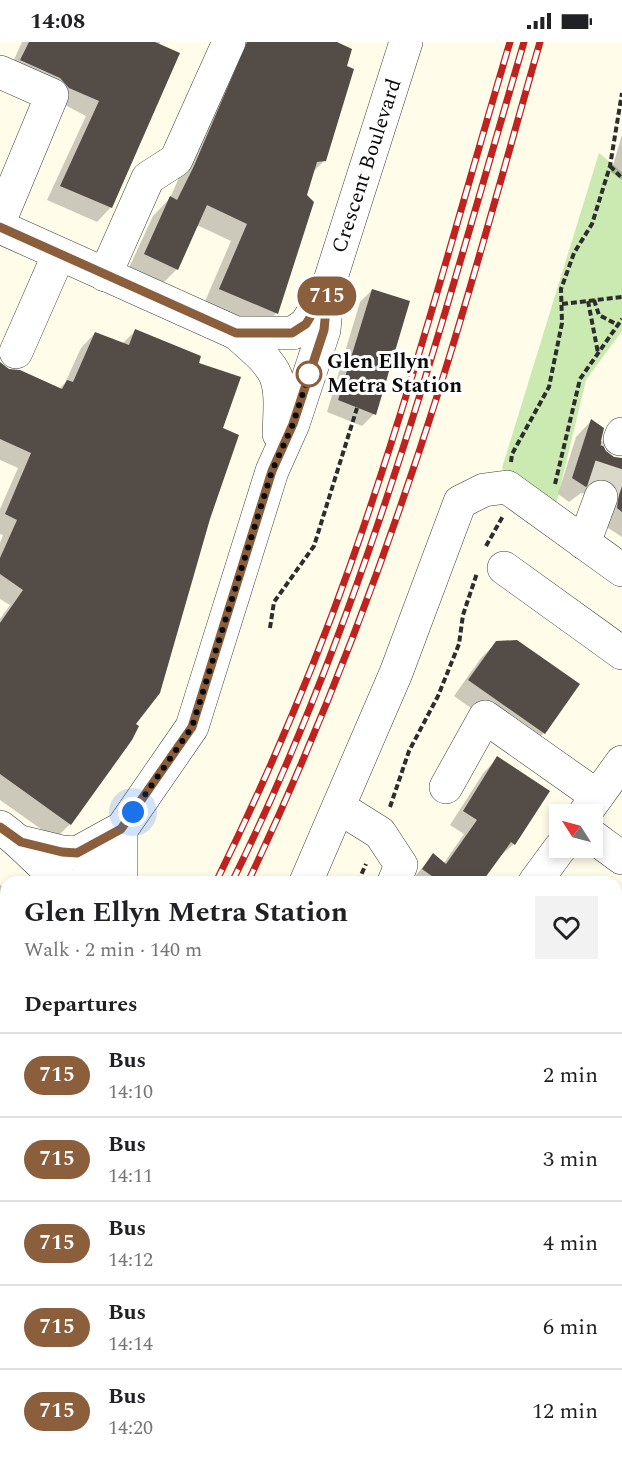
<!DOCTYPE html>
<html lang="en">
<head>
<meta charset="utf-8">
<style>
	:root { --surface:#fff; --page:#f2f2f2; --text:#202124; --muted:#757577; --line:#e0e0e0 }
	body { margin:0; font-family:Spectral,serif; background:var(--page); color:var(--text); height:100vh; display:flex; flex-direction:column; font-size:22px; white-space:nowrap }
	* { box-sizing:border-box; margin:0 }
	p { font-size:20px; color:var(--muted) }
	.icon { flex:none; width:33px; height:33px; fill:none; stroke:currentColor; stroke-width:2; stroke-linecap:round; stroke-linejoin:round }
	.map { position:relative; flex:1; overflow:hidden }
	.details { position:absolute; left:0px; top:834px; width:622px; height:590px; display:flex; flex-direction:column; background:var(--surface); border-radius:18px 18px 0 0; box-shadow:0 3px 9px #0003 }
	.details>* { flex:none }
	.badge { padding:0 12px; border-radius:20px; font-size:21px; line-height:39px }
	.needle { width:39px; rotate:306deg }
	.buttons { position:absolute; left:549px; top:762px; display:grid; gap:12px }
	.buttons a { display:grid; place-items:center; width:54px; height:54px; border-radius:0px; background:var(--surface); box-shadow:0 3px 9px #0003; font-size:30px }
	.you { position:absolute; width:30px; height:30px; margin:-15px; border:4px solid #fff; border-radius:50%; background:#1a73e8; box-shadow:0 0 0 9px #1a73e833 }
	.map>.badge { position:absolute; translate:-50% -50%; box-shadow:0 0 0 3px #fff }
	h2 { padding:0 24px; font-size:22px; line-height:54px }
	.round { display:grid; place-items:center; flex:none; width:63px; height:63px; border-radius:0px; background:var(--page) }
	.head { display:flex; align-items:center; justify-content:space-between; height:102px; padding:0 24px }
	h1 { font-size:28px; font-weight:700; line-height:45px }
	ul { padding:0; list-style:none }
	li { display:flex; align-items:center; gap:18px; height:84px; padding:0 24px; border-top:2px solid var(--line) }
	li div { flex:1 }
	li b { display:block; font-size:22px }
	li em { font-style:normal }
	li .badge { min-width:66px; font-weight:700; text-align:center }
	.status { display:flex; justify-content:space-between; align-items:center; height:42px; padding:0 30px; background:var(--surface); direction:ltr }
	.status svg { height:16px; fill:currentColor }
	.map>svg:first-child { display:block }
</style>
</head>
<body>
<div class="status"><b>14:08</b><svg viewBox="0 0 49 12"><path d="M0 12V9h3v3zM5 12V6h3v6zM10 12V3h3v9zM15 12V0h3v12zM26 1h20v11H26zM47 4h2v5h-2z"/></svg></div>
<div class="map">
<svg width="622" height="1423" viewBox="0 0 622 1423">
	<rect width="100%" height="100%" fill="#fffcea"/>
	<path fill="#cbeab2" d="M 599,111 L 622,130 L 622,289 L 586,338 L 554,471 L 513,441 L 502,426 Z"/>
	<g fill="#0003">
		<path d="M 22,0 L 160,0 L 111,165 L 97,180 L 47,158 L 86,74 L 7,33 Z"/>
		<path d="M 239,0 L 333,0 L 325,118 L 312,131 L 306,154 L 313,160 L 276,271 L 259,289 L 203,264 L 231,199 L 197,183 L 177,227 L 160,244 L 127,230 L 153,174 L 170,156 Z"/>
		<path d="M 622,93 L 622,138 L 611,130 Z"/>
		<path d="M 372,248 L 374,372 L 362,384 L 327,370 L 360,260 Z"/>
		<path d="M 135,289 L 197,322 L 221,386 L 134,682 L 70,782 L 55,797 L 0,758 L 0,577 L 10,563 L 0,557 L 0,501 L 3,493 L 0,492 L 0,467 L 18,426 L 0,418 L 0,322 L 7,328 L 59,347 L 65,341 L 81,306 L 95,291 L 122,302 Z"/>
		<path d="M 591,379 L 604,410 L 613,416 L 622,417 L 622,495 L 602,482 L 592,453 L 581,451 L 569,460 L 558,452 L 576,395 Z"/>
		<path d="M 497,600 L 578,642 L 543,692 L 528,707 L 454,654 L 481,616 Z"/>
		<path d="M 498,716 L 514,802 L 499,815 L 480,840 L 410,840 L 433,813 L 444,821 L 464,792 L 450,783 L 484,730 Z"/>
		<path d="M 0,843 L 6,847 L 6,875 L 0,883 Z"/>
		<path d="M 616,857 L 622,861 L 622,1211 L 616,1208 Z"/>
		<path d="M 6,991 L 6,1058 L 0,1053 L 0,1000 Z"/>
		<path d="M 616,1277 L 622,1281 L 622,1400 L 616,1396 Z"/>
		<path d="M 185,1418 L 285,1418 L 293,1423 L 181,1423 Z"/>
		<path d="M 377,1418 L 449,1418 L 447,1423 L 373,1423 Z"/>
		<path d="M 479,1418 L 538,1418 L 534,1423 L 487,1423 Z"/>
	</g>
	<g fill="#544d47">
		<path d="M 29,0 L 155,0 L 180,11 L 112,166 L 60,144 L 99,59 L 69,46 L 60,36 L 20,18 Z"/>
		<path d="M 247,0 L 337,0 L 352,7 L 347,24 L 354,27 L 326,119 L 317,120 L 307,153 L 314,160 L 278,272 L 219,247 L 247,182 L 207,163 L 178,228 L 144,212 L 170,154 L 177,158 L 193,126 Z"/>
		<path d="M 372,247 L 410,259 L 376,373 L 338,358 Z"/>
		<path d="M 135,287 L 201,314 L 199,321 L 241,335 L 223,386 L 239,393 L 210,477 L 160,651 L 136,682 L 139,684 L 132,698 L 71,783 L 0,732 L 0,581 L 23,548 L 0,532 L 0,516 L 17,478 L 5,472 L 31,411 L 0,397 L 0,320 L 9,327 L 20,328 L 62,347 L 67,338 L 73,340 L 95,290 L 129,303 Z"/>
		<path d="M 591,377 L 604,386 L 601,399 L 606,409 L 614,415 L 622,416 L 622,470 L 617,466 L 619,451 L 616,444 L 608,438 L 597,437 L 586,445 L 572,436 Z"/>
		<path d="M 517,598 L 580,642 L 545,692 L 468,638 L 496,599 Z"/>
		<path d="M 497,714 L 550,749 L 515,803 L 511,800 L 482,840 L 434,840 L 436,837 L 422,827 L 433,811 L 446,822 L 477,778 L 463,769 Z"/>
	</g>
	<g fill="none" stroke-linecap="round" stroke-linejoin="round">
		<path stroke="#dad8c9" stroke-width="33" stroke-dasharray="33 16" stroke-linecap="butt" d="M 601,455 L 620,397"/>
		<g stroke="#3e3e3e" stroke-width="34">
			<g id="minor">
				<path d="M 0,30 L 52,53 L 0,178"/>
				<path d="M 0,185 L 236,291 L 293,291 L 306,282 L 326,250"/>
				<path d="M 105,233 L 148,136 L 176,118 L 229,0"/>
				<path d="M 236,291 C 281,330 282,332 279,392"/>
				<path d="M 16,310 L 59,212"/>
				<path d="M 620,397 L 622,392"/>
				<path d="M 584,501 L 601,455"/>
				<path d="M 504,526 L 622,611"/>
				<path d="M 446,745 L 485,675 L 597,754"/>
				<path d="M 340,766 L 380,791 L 401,823 L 394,840"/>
				<path d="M 585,771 L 622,720"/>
				<path d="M 0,785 C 23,801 40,823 63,840"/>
				<path d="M 592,794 L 622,816"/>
				<path d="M 21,800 L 62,810 L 77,811 L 117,789"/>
				<path d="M 85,840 L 192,685 L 272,429 L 293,382 L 324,288 L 328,245 L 406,0"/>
				<path d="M 121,840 L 121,787"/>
				<path d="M 306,840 L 396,631 L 460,460 L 484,448 L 507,445 L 622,528"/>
				<path d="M 535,840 L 560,806"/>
				<path d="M 0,946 L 6,938"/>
				<path d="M 0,1051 L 5,1057 L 0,1063"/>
				<path d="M 616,1217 L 622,1221"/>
				<path d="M 28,1418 L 27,1420 L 33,1423"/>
				<path d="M 114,1423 L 118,1418"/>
				<path d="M 354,1423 L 358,1418"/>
				<path d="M 467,1423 L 471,1418 L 478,1423"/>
			</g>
		</g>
		<g stroke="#2d2d2d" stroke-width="4" stroke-dasharray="6 3" stroke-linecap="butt">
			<path d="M 610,124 L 622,136"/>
			<path d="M 594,258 L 599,273 L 618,283"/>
			<path d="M 588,259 L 598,311"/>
			<path d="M 562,262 L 622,255"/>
			<path d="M 511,420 L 512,412 L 549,345 L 562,281 L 561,247 L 574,211 L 592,182 L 610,124 L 622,51"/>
			<path d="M 555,442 L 580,337 L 622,277"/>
			<path d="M 486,504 L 503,474"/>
			<path d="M 270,586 L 274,560 L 314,504 L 357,366"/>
			<path d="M 390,765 L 409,709 L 438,654 L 459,602 L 463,573 L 477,531"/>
			<path d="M 358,840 L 366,822"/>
			<path d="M 0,1352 L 6,1343"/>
		</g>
		<use href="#minor" stroke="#fff" stroke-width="33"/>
		<g stroke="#c0231f" stroke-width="7">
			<g id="rail">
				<path d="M 216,840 C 266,738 312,631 350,524 C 411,352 458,175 510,0"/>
				<path d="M 232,840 C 364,574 441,284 524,0"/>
				<path d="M 248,840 C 324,680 387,513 440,345 C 476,231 507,115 540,0"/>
				<path d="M 0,1213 L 6,1204"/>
				<path d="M 0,1238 L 6,1229"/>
				<path d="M 0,1264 L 6,1256"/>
			</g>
		</g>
		<use href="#rail" stroke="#fff" stroke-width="4.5" stroke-dasharray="14" stroke-linecap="butt"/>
	</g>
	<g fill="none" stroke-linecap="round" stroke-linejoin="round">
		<g stroke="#fff" stroke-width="14">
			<path id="line" d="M 0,185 L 236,291 L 292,291 L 306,282 L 328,246 L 324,288 L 293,382 L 272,429 L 192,685 L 121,787 L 77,811 L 62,810 L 21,800 L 0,785"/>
		</g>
		<use href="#line" stroke="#8b5e3c" stroke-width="9"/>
		<path stroke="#0b0b0b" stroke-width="6" stroke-dasharray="0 10.8" d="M 133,770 L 192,685 L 272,429 L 293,382 L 311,326 L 309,332"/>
	</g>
	<circle fill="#fff" stroke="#8b5e3c" stroke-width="3" cx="309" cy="332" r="12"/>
	<g text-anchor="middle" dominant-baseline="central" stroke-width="6" stroke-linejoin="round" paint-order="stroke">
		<g font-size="21" fill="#0b0b0b" stroke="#fff">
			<text transform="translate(367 124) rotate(-72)">Crescent Boulevard</text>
		</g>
		<g font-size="21" font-weight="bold" fill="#0b0b0b" stroke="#fff" text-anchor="start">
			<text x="327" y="320">Glen Ellyn<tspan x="327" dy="24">Metra Station</tspan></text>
		</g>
	</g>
</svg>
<div class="buttons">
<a><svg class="needle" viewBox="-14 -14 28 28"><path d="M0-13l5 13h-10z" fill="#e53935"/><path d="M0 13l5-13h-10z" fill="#757577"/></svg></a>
</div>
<div class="you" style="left:133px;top:770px"></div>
<b class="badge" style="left:327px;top:254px;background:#8b5e3c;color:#fff">715</b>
<section class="details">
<div class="head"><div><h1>Glen Ellyn Metra Station</h1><p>Walk · 2 min · 140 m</p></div><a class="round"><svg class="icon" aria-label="heart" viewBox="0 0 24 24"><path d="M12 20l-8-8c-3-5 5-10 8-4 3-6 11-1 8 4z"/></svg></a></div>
<h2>Departures</h2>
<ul>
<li><span class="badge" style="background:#8b5e3c;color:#fff">715</span><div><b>Bus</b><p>14:10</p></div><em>2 min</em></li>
<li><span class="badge" style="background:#8b5e3c;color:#fff">715</span><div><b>Bus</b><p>14:11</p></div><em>3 min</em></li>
<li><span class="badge" style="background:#8b5e3c;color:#fff">715</span><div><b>Bus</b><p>14:12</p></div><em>4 min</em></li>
<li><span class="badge" style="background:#8b5e3c;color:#fff">715</span><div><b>Bus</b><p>14:14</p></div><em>6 min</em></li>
<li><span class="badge" style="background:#8b5e3c;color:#fff">715</span><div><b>Bus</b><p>14:20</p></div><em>12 min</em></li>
</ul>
</section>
</div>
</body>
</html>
